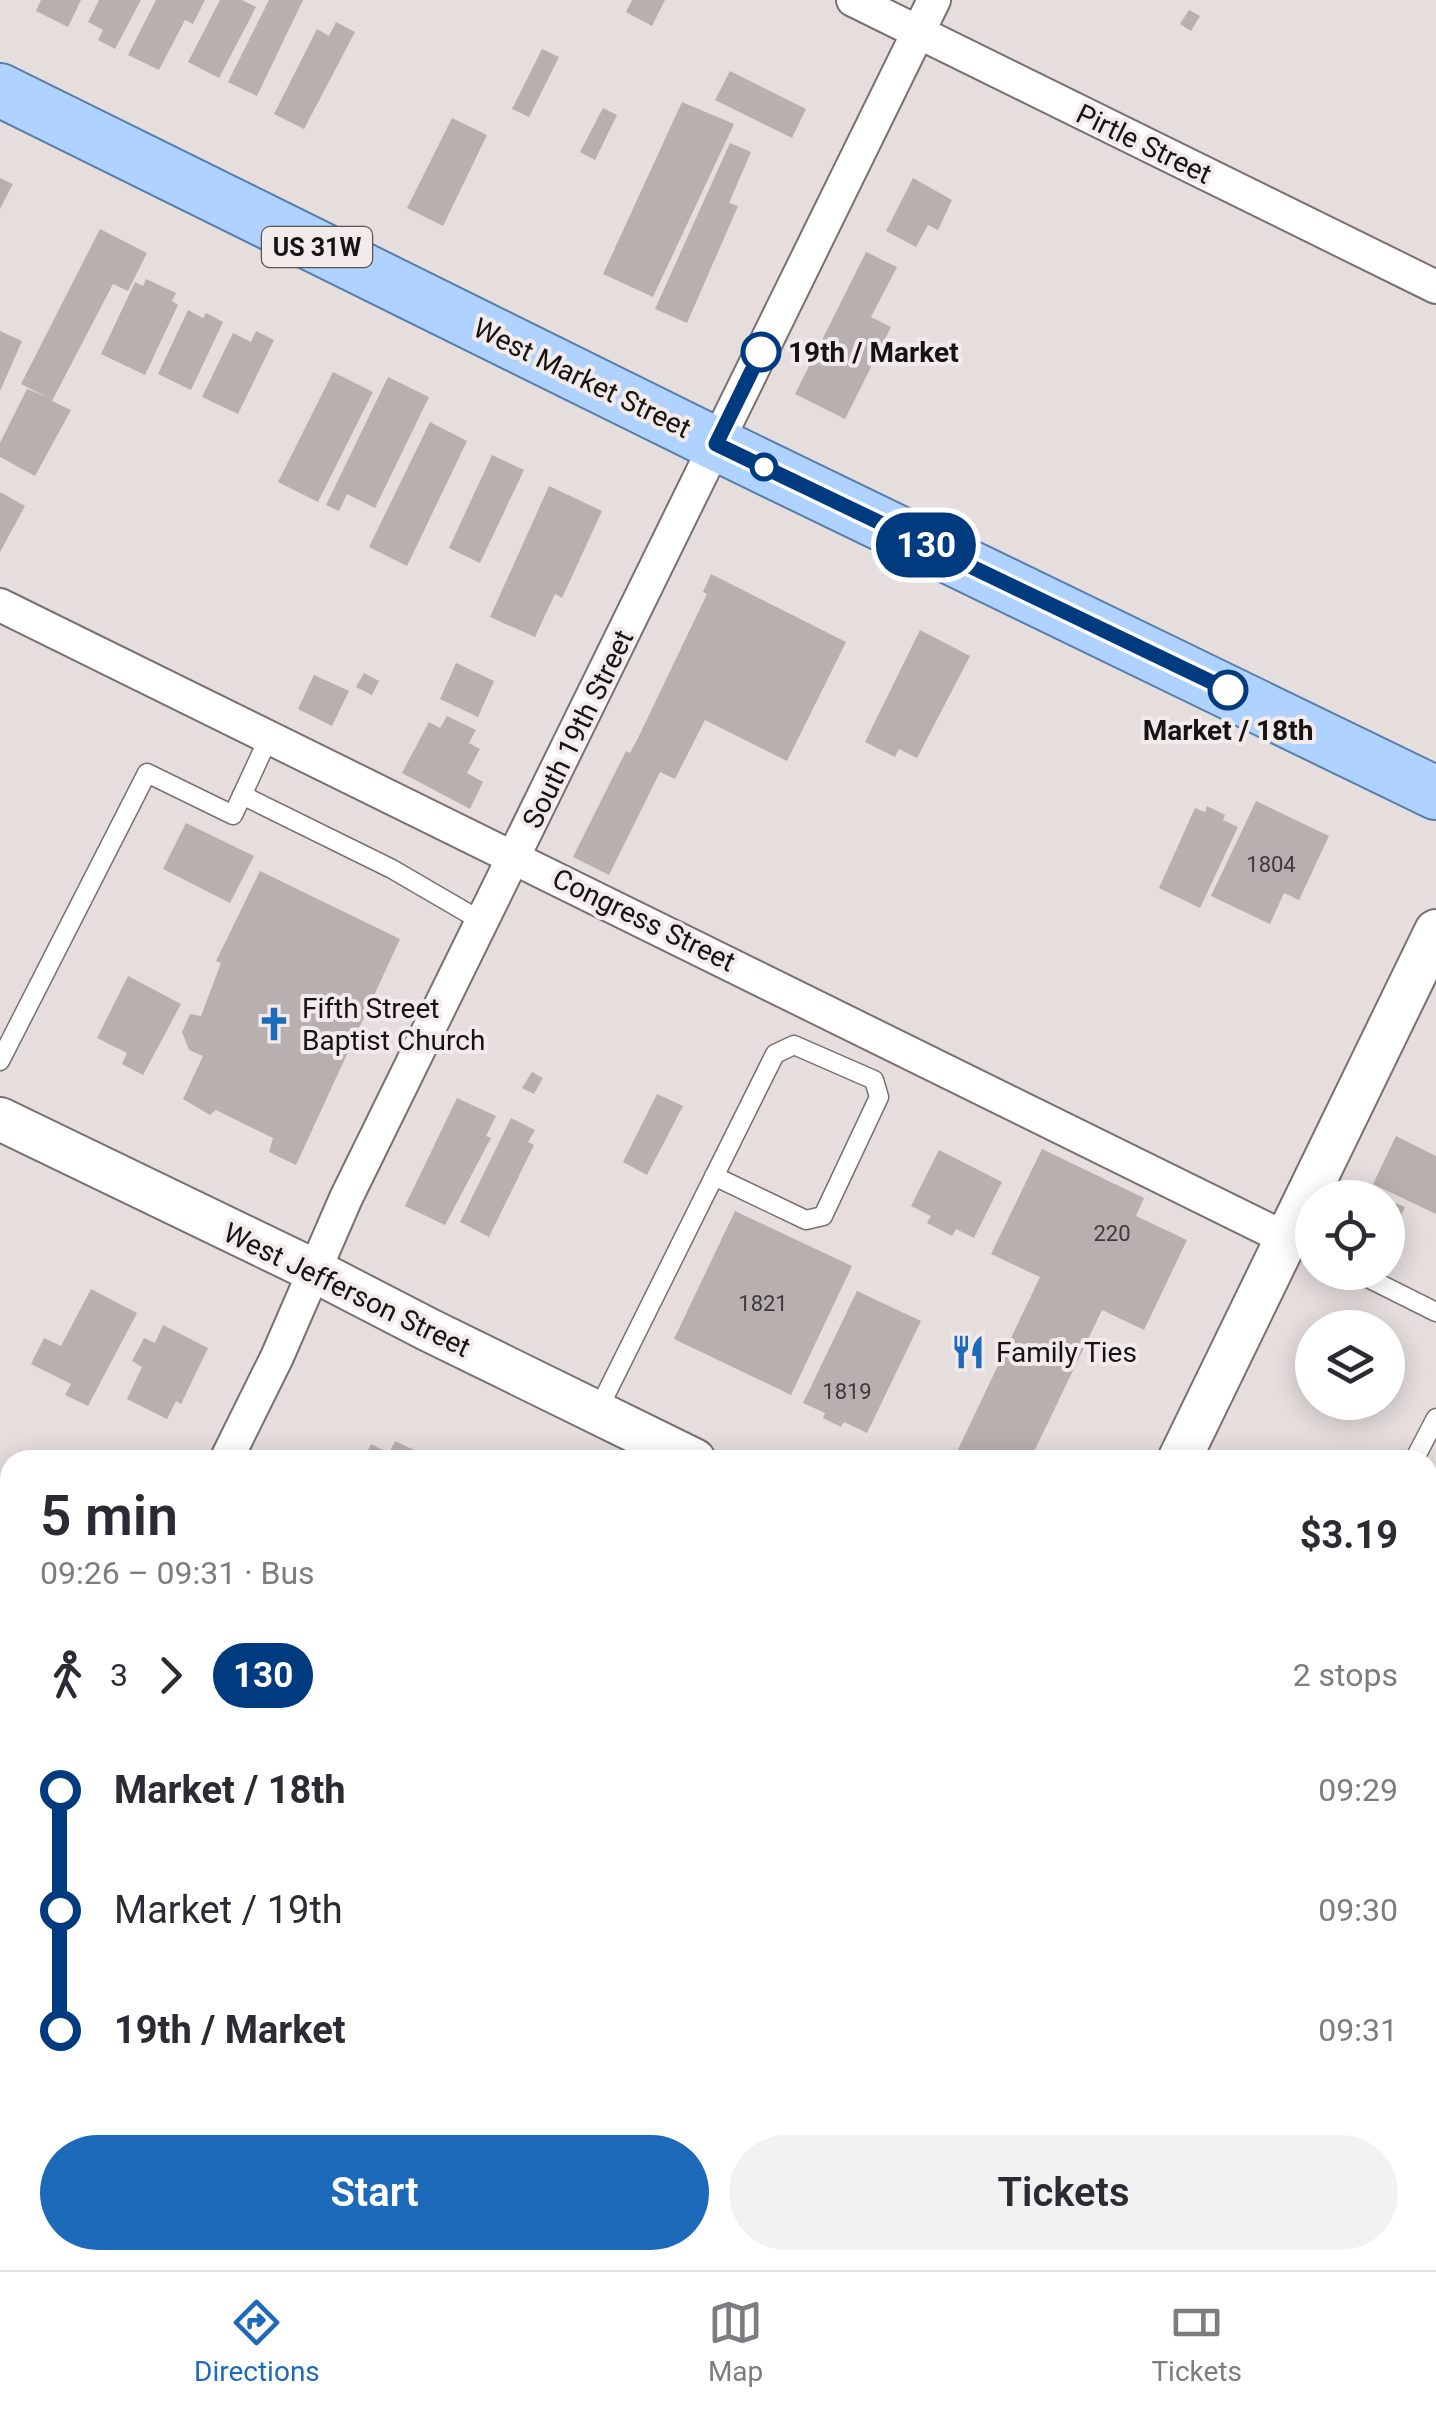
<!DOCTYPE html>
<html lang="en">
<head>
<meta charset="utf-8">
<style>
	:root { --surface:#fff; --page:#f2f2f3; --text:#2b2b33; --muted:#7c7c81; --line:#e1e1e2; --accent:#1e6aba }
	body { margin:0; font-family:Roboto,sans-serif; background:var(--page); color:var(--text); height:100vh; display:flex; flex-direction:column; font-size:38px; white-space:nowrap }
	* { box-sizing:border-box; margin:0 }
	p { font-size:32px; color:var(--muted) }
	.icon { flex:none; width:55px; height:55px; fill:none; stroke:currentColor; stroke-width:2; stroke-linecap:round; stroke-linejoin:round }
	.map { position:relative; flex:1; overflow:hidden }
	.drawer { position:absolute; left:0px; top:1450px; width:1438px; height:820px; display:flex; flex-direction:column; background:var(--surface); border-radius:30px 30px 0 0; box-shadow:0 5px 25px #0003 }
	.drawer>* { flex:none }
	.badge { padding:0 20px; border-radius:32px; font-size:35px; line-height:65px }
	.tools { position:absolute; left:1295px; top:1180px; display:grid; gap:20px }
	.tools a { display:grid; place-items:center; width:110px; height:110px; border-radius:50%; background:var(--surface); box-shadow:0 5px 25px #0003; font-size:50px }
	.map>.badge { position:absolute; translate:-50% -50%; box-shadow:0 0 0 5px #fff }
	.legs { display:flex; align-items:center; gap:15px; height:110px; padding:0 40px; font-size:32px }
	.legs p { margin-inline-start:auto }
	.summary { display:flex; align-items:center; justify-content:space-between; height:170px; padding:0 40px }
	h1 { font-size:55px; font-weight:600; line-height:75px }
	.action { display:flex; gap:20px; margin-top:auto; padding:20px 40px }
	.action a { flex:1; height:115px; border-radius:60px; background:var(--accent); color:#fff; font-size:40px; font-weight:600; line-height:115px; text-align:center }
	.action a+a { background:var(--page); color:var(--text) }
	ul { padding:0 40px; list-style:none }
	li { display:flex; align-items:center; gap:35px; height:120px; font-size:38px }
	li i { display:grid; place-items:center; width:15px; height:100%; margin:0 12px; background:currentColor }
	li i::after { content:''; width:25px; height:25px; margin:-12px; border:8px solid; border-radius:50%; background:var(--surface) }
	li p { margin-inline-start:auto }
	li:first-child i { background:linear-gradient(#0000 50%,currentColor 0) }
	li:last-child i { background:linear-gradient(currentColor 50%,#0000 0) }
	.menu { display:flex; justify-content:space-around; align-items:center; height:140px; border-top:2px solid var(--line); background:var(--surface); font-size:28px; color:var(--muted) }
	.menu a { display:grid; justify-items:center; gap:5px }
	.menu .on { color:var(--accent) }
	.map>svg:first-child { display:block }
</style>
</head>
<body>
<div class="map">
<svg width="1436" height="2270" viewBox="0 0 1436 2270">
	<rect width="100%" height="100%" fill="#e5dedd"/>
	<path fill="#f2b6af" d="M 1428,1902 L 1436,1906 L 1436,2270 L 1082,2270 L 1087,2260 L 1428,2260 Z"/>
	<g fill="#b8b0af">
		<path d="M 41,0 L 81,0 L 68,27 L 36,11 Z"/>
		<path d="M 99,0 L 141,0 L 115,49 L 98,40 L 103,30 L 88,22 Z"/>
		<path d="M 156,0 L 205,0 L 193,24 L 185,20 L 159,70 L 128,55 Z"/>
		<path d="M 220,0 L 242,0 L 256,7 L 219,78 L 188,62 Z"/>
		<path d="M 269,0 L 303,0 L 257,96 L 228,82 Z"/>
		<path d="M 632,0 L 665,0 L 652,26 L 626,12 Z"/>
		<path d="M 1189,10 L 1200,16 L 1191,31 L 1180,24 Z"/>
		<path d="M 336,22 L 355,32 L 304,129 L 274,114 L 317,29 L 329,36 Z"/>
		<path d="M 542,49 L 559,57 L 529,117 L 512,109 Z"/>
		<path d="M 730,71 L 806,109 L 792,138 L 715,100 Z"/>
		<path d="M 682,102 L 734,124 L 653,297 L 603,274 Z"/>
		<path d="M 603,108 L 617,115 L 595,160 L 580,152 Z"/>
		<path d="M 452,118 L 487,135 L 443,226 L 407,208 Z"/>
		<path d="M 730,143 L 751,152 L 729,203 L 738,206 L 687,323 L 655,309 Z"/>
		<path d="M 0,178 L 13,184 L 0,209 Z"/>
		<path d="M 913,178 L 952,200 L 938,230 L 928,225 L 916,247 L 886,231 Z"/>
		<path d="M 100,229 L 147,253 L 128,291 L 113,284 L 52,401 L 71,410 L 35,476 L 0,457 L 0,443 L 27,389 L 47,397 L 21,384 Z"/>
		<path d="M 866,252 L 897,267 L 871,317 L 891,327 L 845,419 L 795,394 Z"/>
		<path d="M 146,279 L 176,293 L 172,301 L 178,305 L 145,375 L 101,354 L 135,282 L 143,286 Z"/>
		<path d="M 188,310 L 203,318 L 206,313 L 223,322 L 191,390 L 158,374 Z"/>
		<path d="M 0,331 L 22,341 L 0,391 Z"/>
		<path d="M 256,331 L 274,340 L 238,414 L 202,397 L 233,333 L 251,342 Z"/>
		<path d="M 333,372 L 373,392 L 318,502 L 278,482 Z"/>
		<path d="M 388,377 L 429,397 L 375,508 L 347,494 L 339,511 L 326,505 Z"/>
		<path d="M 430,422 L 467,441 L 407,566 L 369,547 Z"/>
		<path d="M 492,455 L 524,470 L 480,563 L 449,548 Z"/>
		<path d="M 549,486 L 602,511 L 562,598 L 555,594 L 535,637 L 490,617 Z"/>
		<path d="M 0,492 L 25,506 L 0,552 Z"/>
		<path d="M 711,574 L 846,642 L 787,761 L 705,720 L 675,779 L 660,772 L 609,875 L 573,857 L 626,751 L 630,753 L 638,738 L 707,594 L 703,592 Z"/>
		<path d="M 920,630 L 970,656 L 917,758 L 899,749 L 895,757 L 865,742 Z"/>
		<path d="M 456,663 L 494,681 L 478,717 L 440,699 Z"/>
		<path d="M 364,673 L 379,681 L 372,695 L 356,687 Z"/>
		<path d="M 314,675 L 349,691 L 332,726 L 298,709 Z"/>
		<path d="M 447,716 L 476,730 L 469,743 L 480,749 L 467,773 L 483,782 L 470,809 L 402,773 L 429,722 L 440,728 Z"/>
		<path d="M 1256,801 L 1329,836 L 1299,900 L 1284,893 L 1270,924 L 1211,896 Z"/>
		<path d="M 1207,806 L 1225,815 L 1223,820 L 1238,827 L 1200,908 L 1159,888 L 1195,808 L 1205,812 Z"/>
		<path d="M 186,823 L 254,856 L 230,903 L 163,869 Z"/>
		<path d="M 260,871 L 400,939 L 296,1165 L 269,1152 L 273,1138 L 216,1110 L 210,1115 L 183,1099 L 203,1056 L 189,1050 L 182,1032 L 190,1014 L 201,1016 L 221,963 L 216,961 Z"/>
		<path d="M 128,976 L 181,1004 L 143,1075 L 122,1064 L 127,1053 L 97,1038 Z"/>
		<path d="M 532,1072 L 543,1078 L 534,1094 L 522,1088 Z"/>
		<path d="M 657,1094 L 683,1106 L 647,1175 L 623,1162 Z"/>
		<path d="M 457,1098 L 496,1116 L 486,1136 L 491,1138 L 445,1225 L 405,1206 Z"/>
		<path d="M 511,1118 L 535,1130 L 528,1142 L 534,1145 L 489,1237 L 460,1222 Z"/>
		<path d="M 1396,1136 L 1436,1156 L 1436,1214 L 1373,1184 Z"/>
		<path d="M 1042,1149 L 1144,1198 L 1136,1216 L 1187,1240 L 1144,1330 L 1102,1310 L 1030,1460 L 953,1460 L 1040,1277 L 991,1254 Z"/>
		<path d="M 939,1150 L 1002,1182 L 974,1238 L 956,1229 L 952,1236 L 927,1223 L 931,1216 L 911,1206 Z"/>
		<path d="M 1388,1200 L 1405,1207 L 1401,1216 L 1388,1210 Z"/>
		<path d="M 735,1211 L 852,1266 L 791,1395 L 674,1339 Z"/>
		<path d="M 91,1289 L 137,1313 L 88,1406 L 65,1395 L 71,1384 L 31,1364 L 44,1338 L 61,1346 Z"/>
		<path d="M 857,1291 L 921,1321 L 867,1433 L 844,1422 L 841,1427 L 823,1418 L 825,1413 L 803,1403 Z"/>
		<path d="M 163,1325 L 208,1348 L 181,1404 L 176,1401 L 167,1419 L 127,1399 L 142,1367 L 132,1361 L 144,1338 L 155,1343 Z"/>
		<path d="M 395,1441 L 414,1450 L 409,1460 L 363,1460 L 371,1444 L 389,1453 Z"/>
		<path d="M 0,1682 L 10,1687 L 10,1728 L 5,1739 L 0,1737 Z"/>
		<path d="M 620,2260 L 692,2260 L 695,2261 L 691,2270 L 641,2270 Z"/>
		<path d="M 881,2260 L 954,2260 L 965,2265 L 963,2270 L 894,2270 L 879,2264 Z"/>
	</g>
	<g fill="none" stroke-linecap="round" stroke-linejoin="round">
		<g stroke="#787170" stroke-width="21">
			<g id="service">
				<path d="M 242,795 L 392,869 L 483,922"/>
				<path d="M 0,1061 L 147,773 L 233,815 L 269,737"/>
				<path d="M 1356,1272 L 1436,1312"/>
				<path d="M 597,1412 L 775,1054 L 794,1045 L 874,1080 L 879,1097 L 823,1216 L 806,1220 L 714,1176"/>
				<path d="M 1414,1460 L 1436,1418"/>
				<path d="M 0,1628 L 10,1633"/>
				<path d="M 1428,1675 L 1436,1679"/>
				<path d="M 483,2270 L 487,2260"/>
				<path d="M 1065,2270 L 1070,2260"/>
			</g>
		</g>
		<g stroke="#787170" stroke-width="36">
			<g id="minor">
				<path d="M 853,0 L 1436,287"/>
				<path d="M 0,605 L 1287,1239"/>
				<path d="M 226,1460 L 277,1357 L 346,1198 L 934,0"/>
				<path d="M 0,1916 L 10,1896"/>
				<path d="M 0,2113 L 10,2118"/>
				<path d="M 301,2260 L 321,2270"/>
			</g>
		</g>
		<g stroke="#787170" stroke-width="46">
			<g id="tertiary">
				<path d="M 0,1119 L 315,1271 L 429,1330 L 694,1460"/>
				<path d="M 1179,1460 L 1436,931"/>
				<path d="M 1428,1820 L 1436,1824"/>
				<path d="M 783,2270 L 788,2260"/>
			</g>
		</g>
		<g stroke="#567dab" stroke-width="56">
			<path id="primary" d="M 0,90 L 716,444 L 1436,793"/>
		</g>
		<use href="#service" stroke="#fff" stroke-width="18"/>
		<use href="#minor" stroke="#fff" stroke-width="32"/>
		<use href="#tertiary" stroke="#fff" stroke-width="42"/>
		<use href="#primary" stroke="#afd3fe" stroke-width="52"/>
	</g>
	<g fill="none" stroke-linecap="round" stroke-linejoin="round">
		<g stroke="#fff" stroke-width="22">
			<path id="line-1" d="M 761,352 L 716,444 L 1228,690"/>
		</g>
		<use href="#line-1" stroke="#003b80" stroke-width="15"/>
	</g>
	<defs>
		<g id="church-bare" transform="scale(2.7)"><path d="M-1.2-6h2.4v3.5h3.3v2.4h-3.3V6h-2.4V-.1h-3.3v-2.4h3.3Z" fill="#1e6aba" stroke="#f3ebea" stroke-width="2.5" paint-order="stroke"/></g>
		<g id="restaurant-bare" transform="scale(2.7)"><path d="M-5-6h1v4h1v-4h1v4h1v-4h1v5L-1.5 .5V6h-2V.5L-5-1ZM5-6V6H3V1.5H1.5Q1.5-4 5-6Z" fill="#1e6aba" stroke="#f3ebea" stroke-width="2.5" paint-order="stroke"/></g>
	</defs>
	<g fill-rule="evenodd">
		<use href="#church-bare" x="274" y="1024"/>
		<use href="#restaurant-bare" x="968" y="1352"/>
	</g>
	<g fill="#fff" stroke="#003b80" stroke-width="5">
		<circle cx="761" cy="352" r="18"/>
		<circle cx="764" cy="467" r="12"/>
		<circle cx="1228" cy="690" r="18"/>
	</g>
	<g text-anchor="middle" dominant-baseline="central" stroke-width="8" stroke-linejoin="round" paint-order="stroke">
		<g font-size="22" fill="#3e3a3a">
			<text x="1271" y="864">1804</text>
			<text x="1112" y="1233">220</text>
			<text x="763" y="1303">1821</text>
			<text x="847" y="1391">1819</text>
		</g>
		<rect fill="#f3ebea" stroke="#585454" stroke-width="2.5" x="262" y="227" width="110" height="40" rx="8"/>
		<g font-size="25" font-weight="bold" fill="#161313">
			<text x="317" y="247">US 31W</text>
		</g>
		<g font-size="28" fill="#161313" stroke="#f3ebea">
			<text transform="translate(1144 144) rotate(26)">Pirtle Street</text>
			<text transform="translate(582 378) rotate(26)">West Market Street</text>
			<text transform="translate(578 729) rotate(-64)">South 19th Street</text>
			<text transform="translate(644 920) rotate(26)">Congress Street</text>
			<text transform="translate(347 1290) rotate(26)">West Jefferson Street</text>
		</g>
		<g font-size="28" font-weight="bold" fill="#161313" stroke="#f3ebea" text-anchor="start">
			<text x="788" y="352">19th / Market</text>
			<text x="1228" y="730" text-anchor="middle">Market / 18th</text>
		</g>
		<g font-size="28" fill="#161313" stroke="#f3ebea" text-anchor="start">
			<text x="302" y="1008">Fifth Street<tspan x="302" dy="32">Baptist Church</tspan></text>
			<text x="996" y="1352">Family Ties</text>
		</g>
	</g>
</svg>
<div class="tools">
<a><svg class="icon" aria-label="locate" viewBox="0 0 24 24"><circle cx="12" cy="12" r="6"/><path d="M12 2v4M12 18v4M2 12h4M18 12h4"/></svg></a>
<a><svg class="icon" aria-label="layers" viewBox="0 0 24 24"><path d="M12 4l9 5-9 5-9-5zM3 14l9 5 9-5"/></svg></a>
</div>
<b class="badge" style="left:926px;top:545px;background:#003b80;color:#fff">130</b>
<section class="drawer">
<div class="summary"><div><h1>5 min</h1><p>09:26 – 09:31 · Bus</p></div><b>$3.19</b></div>
<div class="legs"><svg class="icon" aria-label="walk" viewBox="0 0 24 24"><circle cx="13" cy="4" r="2"/><path d="M13 8l-2 6 4 7M11 14l-3 7M7 12l3-4h3l4 4"/></svg>3<svg class="icon" aria-label="forward" viewBox="0 0 24 24"><path d="M9 5l7 7-7 7"/></svg><b class="badge" style="background:#003b80;color:#fff">130</b><p>2 stops</p></div>
<ul>
<li><i style="color:#003b80"></i><b>Market / 18th</b><p>09:29</p></li>
<li><i style="color:#003b80"></i><span>Market / 19th</span><p>09:30</p></li>
<li><i style="color:#003b80"></i><b>19th / Market</b><p>09:31</p></li>
</ul>
<div class="action"><a>Start</a><a>Tickets</a></div>
</section>
</div>
<nav class="menu">
<a class="on"><svg class="icon" aria-label="directions" viewBox="0 0 24 24"><path d="M12 3l9 9-9 9-9-9zM9 14v-3h6M13 9l2 2-2 2"/></svg>Directions</a>
<a><svg class="icon" aria-label="map" viewBox="0 0 24 24"><path d="M3 6l6-2 6 2 6-2v14l-6 2-6-2-6 2zM9 4v14M15 6v14"/></svg>Map</a>
<a><svg class="icon" aria-label="tickets" viewBox="0 0 24 24"><path d="M3 7h18v10H3zM15 7v10"/></svg>Tickets</a>
</nav>
</body>
</html>
